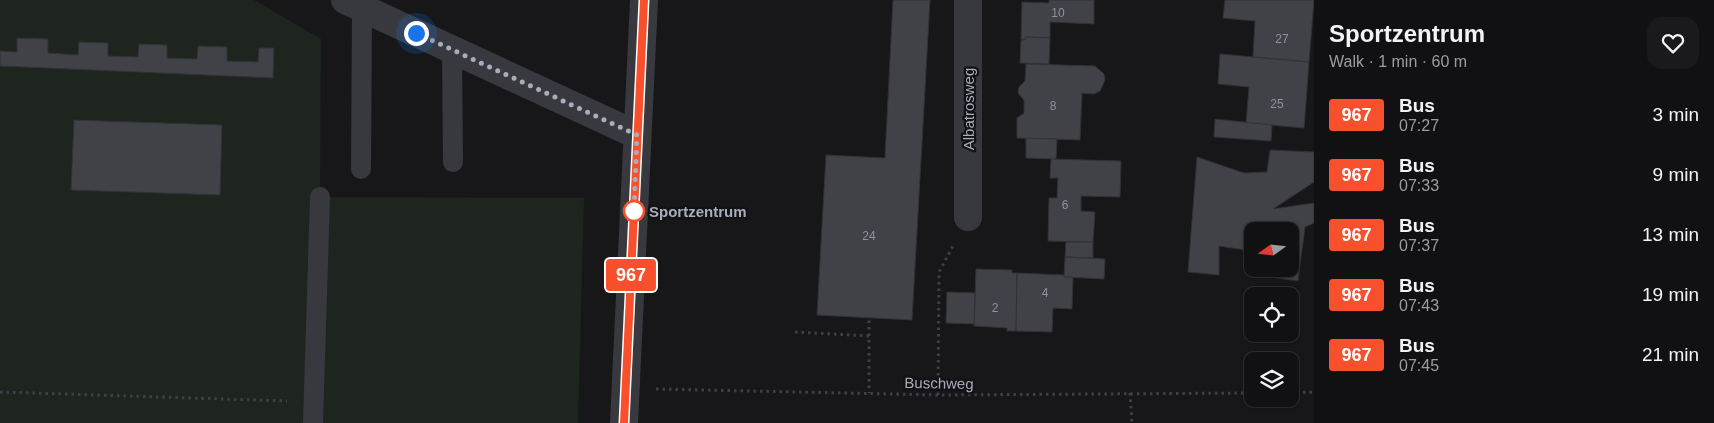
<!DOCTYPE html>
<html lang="en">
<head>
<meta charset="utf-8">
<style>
	:root { --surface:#111114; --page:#1a1a1d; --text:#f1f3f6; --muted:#9c9da0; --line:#303134 }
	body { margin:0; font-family:Arial,sans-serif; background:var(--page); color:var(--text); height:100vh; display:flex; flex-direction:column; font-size:19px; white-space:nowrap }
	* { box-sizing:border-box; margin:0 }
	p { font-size:16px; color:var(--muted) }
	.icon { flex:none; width:28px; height:28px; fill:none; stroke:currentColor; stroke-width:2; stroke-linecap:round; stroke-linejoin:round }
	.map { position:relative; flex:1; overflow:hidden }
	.drawer { display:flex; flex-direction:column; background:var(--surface); width:400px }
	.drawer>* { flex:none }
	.badge { padding:0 10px; border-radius:4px; font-size:18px; line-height:32px }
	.needle { width:32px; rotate:255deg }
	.tools { position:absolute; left:1244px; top:222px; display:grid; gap:10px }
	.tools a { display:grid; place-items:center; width:55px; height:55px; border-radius:10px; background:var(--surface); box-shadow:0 1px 4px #0004,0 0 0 1px var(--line); font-size:25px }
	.you { position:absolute; width:25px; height:25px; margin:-12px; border:4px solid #fff; border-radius:50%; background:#1a73e8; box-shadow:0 0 0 8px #1a73e833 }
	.map>.badge { position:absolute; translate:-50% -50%; box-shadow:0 0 0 2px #fff }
	.round { display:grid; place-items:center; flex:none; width:52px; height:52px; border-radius:15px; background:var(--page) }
	.head { display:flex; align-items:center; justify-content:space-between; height:85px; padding:0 15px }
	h1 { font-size:24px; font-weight:800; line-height:38px }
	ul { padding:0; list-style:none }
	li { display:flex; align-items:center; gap:15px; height:60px; padding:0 15px }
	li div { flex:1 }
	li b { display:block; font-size:19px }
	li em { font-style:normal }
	li .badge { min-width:55px; font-weight:700; text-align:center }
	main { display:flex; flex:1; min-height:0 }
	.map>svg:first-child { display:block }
</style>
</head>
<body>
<main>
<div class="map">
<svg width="1314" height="423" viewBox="0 0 1314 423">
	<rect width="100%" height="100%" fill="#17171a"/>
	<path fill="#1d251e" d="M 0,0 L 254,0 L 321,39 L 320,197 L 584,198 L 578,423 L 0,423 Z"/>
	<g fill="#414247" stroke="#313136">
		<path d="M 893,0 L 930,0 L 912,320 L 817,315 L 826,155 L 885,158 Z"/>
		<path d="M 1049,0 L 1094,0 L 1094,24 L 1050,22 L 1050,38 L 1026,37 L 1025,40 L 1021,40 L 1022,2 L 1049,3 Z"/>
		<path d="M 1225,0 L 1314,0 L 1309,62 L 1253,57 L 1255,21 L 1223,18 Z"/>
		<path d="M 1026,37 L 1050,38 L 1049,64 L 1020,63 L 1021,40 L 1025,40 Z"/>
		<path d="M 17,38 L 48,39 L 48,53 L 78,55 L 79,42 L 108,43 L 108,56 L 138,57 L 139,44 L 167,45 L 167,58 L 197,59 L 198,46 L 227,47 L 227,61 L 258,62 L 259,48 L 274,48 L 273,78 L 0,66 L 0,51 L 17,52 Z"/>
		<path d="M 1220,54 L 1309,62 L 1304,128 L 1246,123 L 1249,87 L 1218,84 Z"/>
		<path d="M 1026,64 L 1095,66 L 1104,74 L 1105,80 L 1100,91 L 1094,94 L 1082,93 L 1080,140 L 1017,138 L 1017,118 L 1024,113 L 1024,100 L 1018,93 L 1019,87 L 1025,81 Z"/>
		<path d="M 1215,119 L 1272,125 L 1271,141 L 1214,137 Z"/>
		<path d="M 74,120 L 222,125 L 220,195 L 71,190 Z"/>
		<path d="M 1026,138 L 1057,139 L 1056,159 L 1026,158 Z"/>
		<path d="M 1270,150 L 1314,152 L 1314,182 L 1273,209 L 1314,203 L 1314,223 L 1305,227 L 1298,281 L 1257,275 L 1256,269 L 1290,269 L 1290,231 L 1252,231 L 1252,251 L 1219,246 L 1219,275 L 1188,272 L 1197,157 L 1244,173 L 1267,172 Z"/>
		<path d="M 1051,159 L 1121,161 L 1120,197 L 1081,196 L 1081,211 L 1095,212 L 1093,242 L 1048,241 L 1049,198 L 1057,198 L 1058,178 L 1050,178 Z"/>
		<path d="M 1066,242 L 1093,242 L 1093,258 L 1065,257 Z"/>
		<path d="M 1065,257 L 1105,259 L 1104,279 L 1064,277 Z"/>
		<path d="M 976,269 L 1012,270 L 1012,273 L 1017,273 L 1016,331 L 1007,331 L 1007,328 L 974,326 Z"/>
		<path d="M 1017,273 L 1064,275 L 1064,277 L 1073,277 L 1072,309 L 1053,308 L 1052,332 L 1016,331 Z"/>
		<path d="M 947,292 L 975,293 L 974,324 L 946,323 Z"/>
	</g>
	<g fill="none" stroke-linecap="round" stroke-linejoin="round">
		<g stroke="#3e4046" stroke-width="3" stroke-dasharray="2.5 4" stroke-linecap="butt">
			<path d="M 795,332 L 869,336 L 869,393"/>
			<path d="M 869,336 L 869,317"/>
			<path d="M 656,389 L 938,395 L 1252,393"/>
			<path d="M 0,392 L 287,401"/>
			<path d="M 1130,393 L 1132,423"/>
			<path d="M 1290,393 L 1314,392"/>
			<path d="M 938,395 L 939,272 L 954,244"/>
		</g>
		<g stroke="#38393f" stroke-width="20">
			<path d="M 452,50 L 453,162"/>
			<path d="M 361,169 L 362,8"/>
			<path d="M 313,423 L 320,197"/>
		</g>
		<g stroke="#38393f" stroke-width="28">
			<path d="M 345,0 L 637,135"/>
			<path d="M 968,217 L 968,0"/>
			<path d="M 624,423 L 644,0"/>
		</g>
	</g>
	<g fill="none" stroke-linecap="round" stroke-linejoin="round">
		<g stroke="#fff" stroke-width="11">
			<path id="line" d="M 624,423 L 644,0"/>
		</g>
		<use href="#line" stroke="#f8502d" stroke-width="8"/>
		<path stroke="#a8adbb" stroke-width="5" stroke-dasharray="0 9" d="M 416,33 L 637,135 L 634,211"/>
	</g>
	<circle fill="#fff" stroke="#f8502d" stroke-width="2.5" cx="634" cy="211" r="10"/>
	<g text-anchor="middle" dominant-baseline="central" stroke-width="4.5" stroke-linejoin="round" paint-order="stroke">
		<g font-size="12" fill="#8e929e">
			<text x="1058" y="13">10</text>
			<text x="1282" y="39">27</text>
			<text x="1277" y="104">25</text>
			<text x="1053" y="106">8</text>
			<text x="1065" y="205">6</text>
			<text x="869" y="236">24</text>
			<text x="1045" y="293">4</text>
			<text x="995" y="308">2</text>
		</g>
		<g font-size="15" fill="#a8adbb" stroke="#121215">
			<text transform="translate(968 109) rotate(-90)">Albatrosweg</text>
			<text transform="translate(939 383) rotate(1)">Buschweg</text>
		</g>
		<g font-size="15" font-weight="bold" fill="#a8adbb" stroke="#121215" text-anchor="start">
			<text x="649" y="211">Sportzentrum</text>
		</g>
	</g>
</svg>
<div class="tools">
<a><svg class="needle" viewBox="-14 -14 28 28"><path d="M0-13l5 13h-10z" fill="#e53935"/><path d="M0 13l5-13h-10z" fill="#9c9da0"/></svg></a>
<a><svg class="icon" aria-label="locate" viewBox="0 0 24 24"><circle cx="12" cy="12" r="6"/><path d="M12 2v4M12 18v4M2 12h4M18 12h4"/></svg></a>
<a><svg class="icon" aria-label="layers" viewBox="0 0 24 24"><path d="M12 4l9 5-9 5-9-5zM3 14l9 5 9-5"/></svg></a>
</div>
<div class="you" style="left:416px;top:33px"></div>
<b class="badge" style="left:631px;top:275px;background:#f8502d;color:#fff">967</b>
</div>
<section class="drawer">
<div class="head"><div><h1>Sportzentrum</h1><p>Walk · 1 min · 60 m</p></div><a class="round"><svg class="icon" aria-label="heart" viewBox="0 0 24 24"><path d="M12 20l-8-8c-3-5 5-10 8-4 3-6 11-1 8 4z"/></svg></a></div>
<ul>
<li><span class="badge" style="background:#f8502d;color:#fff">967</span><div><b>Bus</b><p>07:27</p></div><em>3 min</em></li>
<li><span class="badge" style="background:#f8502d;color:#fff">967</span><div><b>Bus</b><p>07:33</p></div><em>9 min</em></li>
<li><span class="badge" style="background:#f8502d;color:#fff">967</span><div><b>Bus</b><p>07:37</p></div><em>13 min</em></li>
<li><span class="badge" style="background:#f8502d;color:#fff">967</span><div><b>Bus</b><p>07:43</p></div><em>19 min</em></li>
<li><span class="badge" style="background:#f8502d;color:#fff">967</span><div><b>Bus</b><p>07:45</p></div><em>21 min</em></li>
</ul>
</section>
</main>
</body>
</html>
